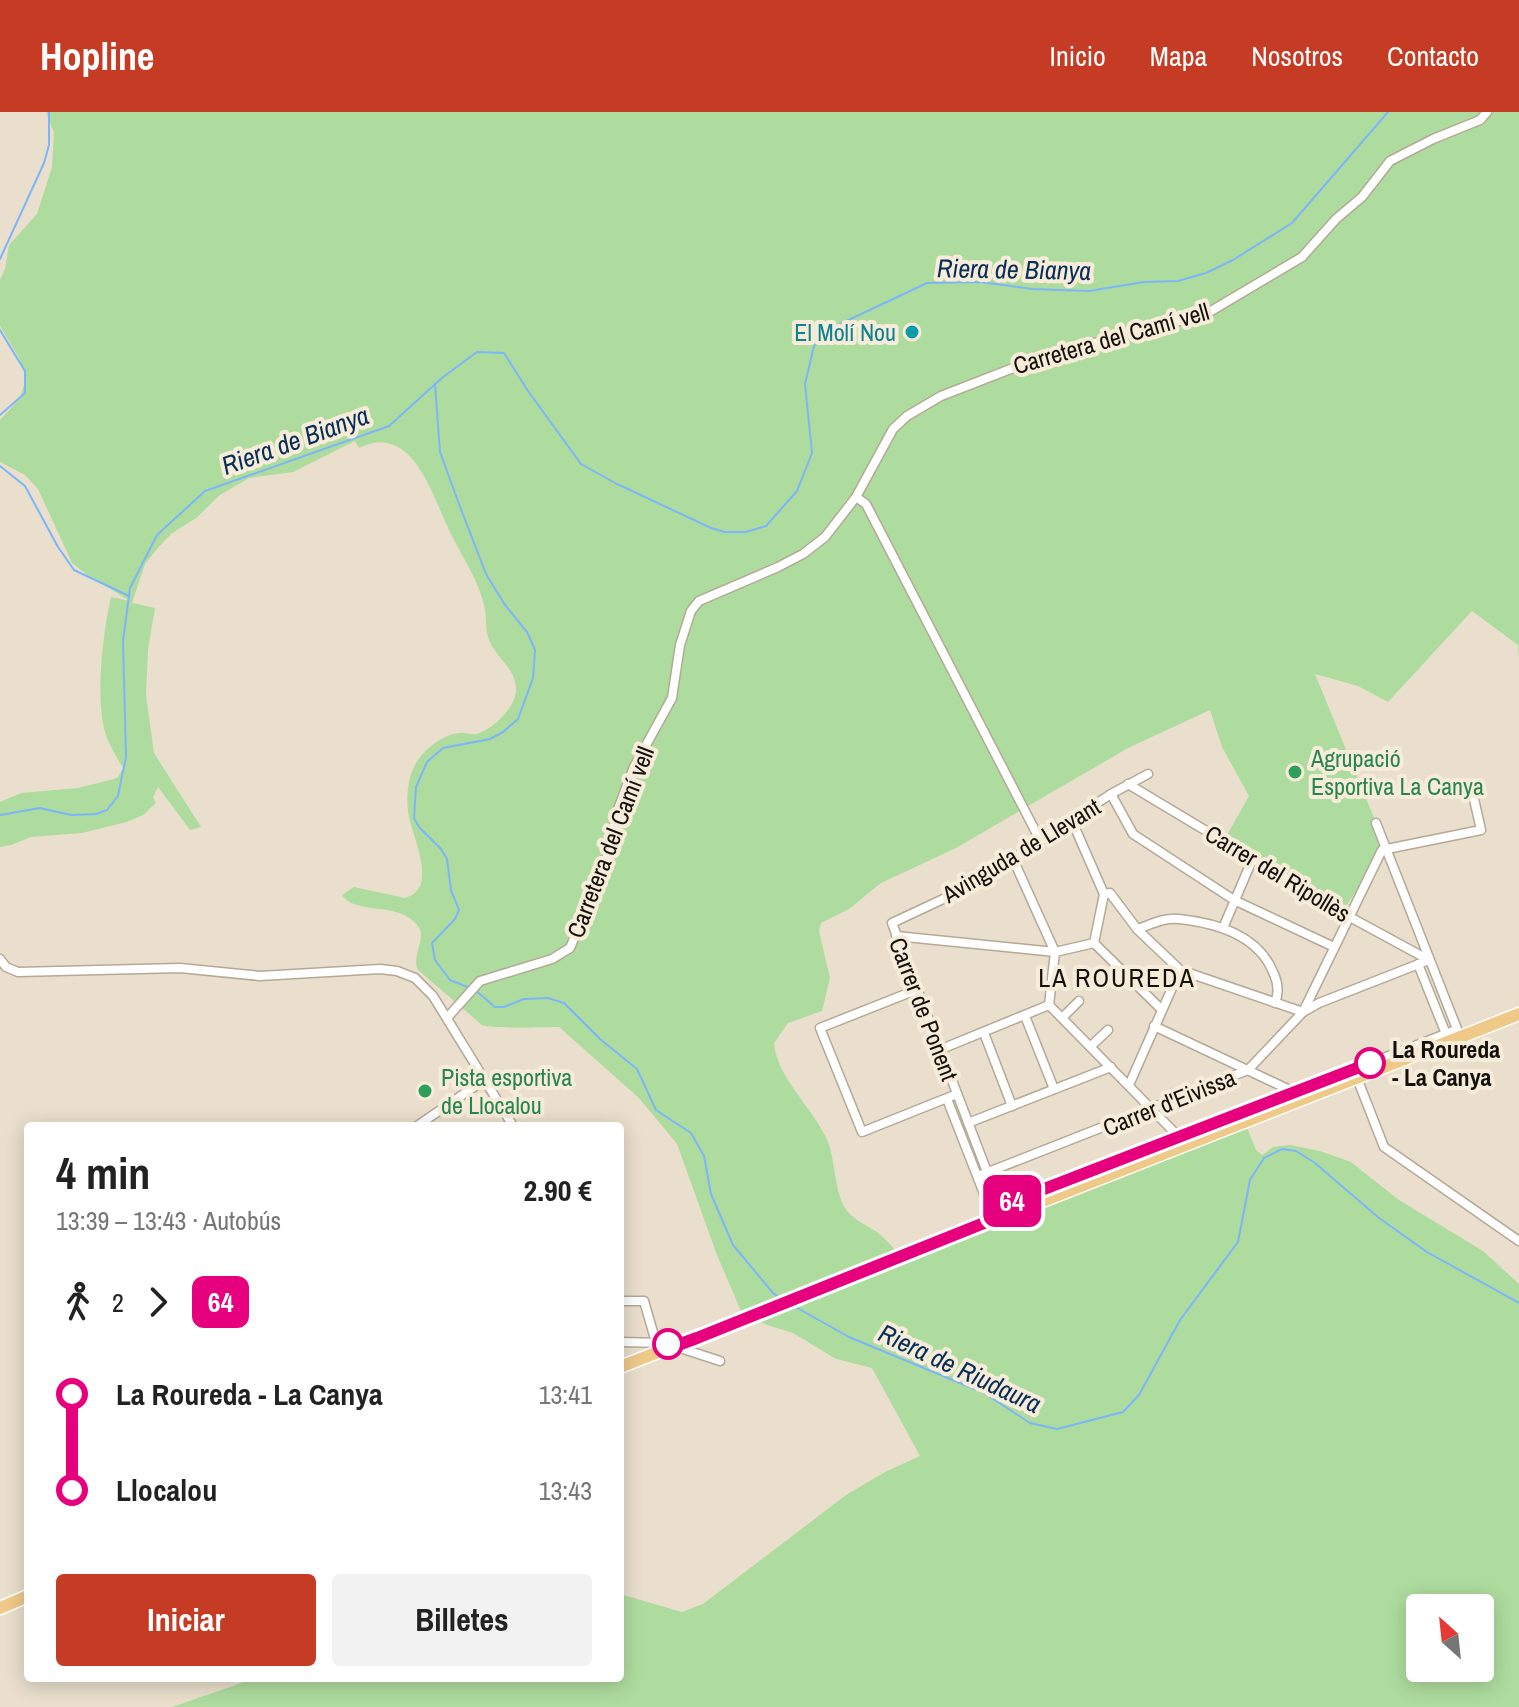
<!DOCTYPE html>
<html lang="es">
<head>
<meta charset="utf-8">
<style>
	:root { --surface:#fff; --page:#f2f2f2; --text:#222; --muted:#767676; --accent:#c63b24 }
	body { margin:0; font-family:"Archivo Narrow",sans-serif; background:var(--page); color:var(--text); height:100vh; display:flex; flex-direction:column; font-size:30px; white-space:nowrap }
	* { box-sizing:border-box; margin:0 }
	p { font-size:26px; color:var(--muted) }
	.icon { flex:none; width:44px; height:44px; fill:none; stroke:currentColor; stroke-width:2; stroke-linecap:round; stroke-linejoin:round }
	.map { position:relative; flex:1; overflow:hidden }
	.sheet { position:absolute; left:24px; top:1010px; width:600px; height:560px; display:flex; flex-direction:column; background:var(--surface); border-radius:8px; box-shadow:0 4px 20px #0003 }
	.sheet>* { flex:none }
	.badge { padding:0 16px; border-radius:12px; font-size:28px; line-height:52px }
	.needle { width:52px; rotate:333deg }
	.buttons { position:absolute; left:1406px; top:1482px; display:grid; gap:16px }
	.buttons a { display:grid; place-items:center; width:88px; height:88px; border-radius:8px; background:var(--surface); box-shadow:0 4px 20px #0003; font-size:40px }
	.map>.badge { position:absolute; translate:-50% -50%; box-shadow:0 0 0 4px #fff }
	.legs { display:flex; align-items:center; gap:12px; height:88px; padding:0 32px; font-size:26px }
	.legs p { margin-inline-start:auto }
	.overview { display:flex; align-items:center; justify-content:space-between; height:136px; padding:0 32px }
	h1 { font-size:44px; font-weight:700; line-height:60px }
	.primary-button { display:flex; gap:16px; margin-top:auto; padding:16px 32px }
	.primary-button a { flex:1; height:92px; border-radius:8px; background:var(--accent); color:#fff; font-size:32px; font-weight:700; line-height:92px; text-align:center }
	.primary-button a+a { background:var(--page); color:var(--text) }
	ul { padding:0 32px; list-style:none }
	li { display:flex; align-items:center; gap:28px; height:96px; font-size:30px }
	li i { display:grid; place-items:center; width:12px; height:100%; margin:0 10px; background:currentColor }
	li i::after { content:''; width:20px; height:20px; margin:-10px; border:6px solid; border-radius:50%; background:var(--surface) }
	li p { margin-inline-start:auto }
	li:first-child i { background:linear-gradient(#0000 50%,currentColor 0) }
	li:last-child i { background:linear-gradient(currentColor 50%,#0000 0) }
	header { display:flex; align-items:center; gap:48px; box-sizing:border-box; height:112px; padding:0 40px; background:var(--accent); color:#fff }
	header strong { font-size:38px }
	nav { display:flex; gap:44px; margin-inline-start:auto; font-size:28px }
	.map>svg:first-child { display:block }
</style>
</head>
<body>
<header>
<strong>Hopline</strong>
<nav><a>Inicio</a><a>Mapa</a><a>Nosotros</a><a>Contacto</a></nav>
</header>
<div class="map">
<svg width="1519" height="1595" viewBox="0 0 1519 1595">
	<rect width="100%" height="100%" fill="#eadfcc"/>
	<path fill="#aedc9e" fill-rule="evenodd" d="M 46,0 L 1519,0 L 1519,546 L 1518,533 L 1472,499 L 1388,590 L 1358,574 L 1315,562 L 1386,735 L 1342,800 L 1227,723 L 1249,684 L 1222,635 L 1210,598 L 1128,636 L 956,736 L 881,771 L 849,797 L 821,811 L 819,819 L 830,866 L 822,899 L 788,911 L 774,931 C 777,967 814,996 828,1030 C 835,1048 835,1084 847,1099 C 854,1108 868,1114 877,1120 C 886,1127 892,1135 899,1141 L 899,1138 L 1168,1032 L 1246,1013 L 1256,1038 L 1262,1043 L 1273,1035 L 1290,1033 L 1320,1039 L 1351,1050 L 1399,1088 L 1483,1139 L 1519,1172 L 1519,1595 L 172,1595 L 256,1566 L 620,1566 L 620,1482 L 682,1500 L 703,1492 L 846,1383 L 885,1360 L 920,1344 L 872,1256 L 836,1247 L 793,1221 L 767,1213 L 741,1199 L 717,1143 L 677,1032 L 639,986 L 559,915 C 544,915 491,917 482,913 L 418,858 C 411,844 427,826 418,814 C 398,788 356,804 342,783 L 354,775 L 405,786 C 439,776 413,727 409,705 C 406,690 407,671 413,657 C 420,640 441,623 459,621 C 465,620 472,623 477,622 C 493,617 516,595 516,578 C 516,555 494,545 488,525 C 485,513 487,501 483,489 C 476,464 460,441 449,418 C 432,383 412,309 359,336 L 355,329 L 293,360 L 249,366 L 220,383 L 196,406 L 171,422 L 157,437 L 145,452 L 132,491 L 155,496 L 148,537 L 146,583 L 154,641 L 201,715 L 190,718 L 158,675 L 153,685 L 156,691 L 143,703 L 127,710 L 82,721 L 31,725 L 11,733 L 0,735 L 0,690 L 21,681 L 78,676 L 114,667 L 118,665 L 123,656 C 116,644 107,630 104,616 C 96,581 103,520 111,485 L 130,489 L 86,462 L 72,451 L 38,377 L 25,363 L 0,350 L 0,308 L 20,286 L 26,266 L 19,246 L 0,214 L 0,168 L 5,157 L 9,133 L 37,102 L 52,55 L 54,21 ZM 1420,1496 L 1480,1496 L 1480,1556 L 1420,1556 Z"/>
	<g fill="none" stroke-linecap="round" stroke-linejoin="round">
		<g stroke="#7db5fb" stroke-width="2">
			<path d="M 0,147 L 44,51 L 49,33 L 49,0"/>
			<path d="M 0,218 L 25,259 L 25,281 L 0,303"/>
			<path d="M 435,272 L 440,340 L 459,392 L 486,462 L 505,493 L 527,520 L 535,538 L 533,566 L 518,607 L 503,620 L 490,627 L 443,636 L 427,650 L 416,675 L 414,706 L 419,715 L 441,737 L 447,747 L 451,778 L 459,798 L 455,807 L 432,831 L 435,848 L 450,868 L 470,876"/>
			<path d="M 0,354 L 25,374 L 58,435 L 74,458 L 129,484"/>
			<path d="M 0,703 L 40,696 L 71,703 L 96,702 L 107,698 L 118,684 L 126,645 L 123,529 L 130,476 L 157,423 L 205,379 L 389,314 L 443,265 L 477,240 L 504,241 L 528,279 L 581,352 L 615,371 L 711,416 L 725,420 L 746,420 L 766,414 L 797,379 L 812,341 L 805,272 L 814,234 L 840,212 L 927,171 L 980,170 L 1032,177 L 1089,179 L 1144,170 L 1178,169 L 1206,161 L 1233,148 L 1292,111 L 1388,0"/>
			<path d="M 475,878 L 495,895 L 504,895 L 524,887 L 548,886 L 564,891 L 600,927 L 637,957 L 656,998 L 691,1021 L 704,1044 L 711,1082 L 733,1133 L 773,1181 L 780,1186"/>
			<path d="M 792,1193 L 849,1225 L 984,1281 L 1030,1311 L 1057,1317 L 1123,1300 L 1139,1283 L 1180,1208 L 1238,1130 L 1250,1068 L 1264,1046 L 1282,1037 L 1296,1039 L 1315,1051 L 1379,1106 L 1427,1140 L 1519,1191"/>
		</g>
		<g stroke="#b4a997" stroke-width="11">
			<g id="minor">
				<path d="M 856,385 L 866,392 L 1040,728"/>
				<path d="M 1128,672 L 1348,804 L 1429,848"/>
				<path d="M 1111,682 L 1133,722 L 1234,788 L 1334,835"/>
				<path d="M 1072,709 L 1104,782 L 1110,781 L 1137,817 L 1180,858 L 1303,900 L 1382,738 L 1481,718 L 1472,678"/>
				<path d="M 1376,711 L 1459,922"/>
				<path d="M 1223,816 L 1253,746"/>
				<path d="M 1137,817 C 1150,813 1165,805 1179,807 C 1217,811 1258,823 1273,860 C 1278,870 1279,881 1275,891"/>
				<path d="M 896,824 L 1055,840 L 1094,831 L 1104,782"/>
				<path d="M 1094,831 L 1162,898"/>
				<path d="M 0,847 L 6,855 L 18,860 L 180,856 L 260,864 L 380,857 L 397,859 L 415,866 L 433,884 L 513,1014"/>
				<path d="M 1418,852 L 1446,922"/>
				<path d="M 916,878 L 820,916 L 862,1020 L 957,982"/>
				<path d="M 1049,893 L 1179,1025"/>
				<path d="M 1025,904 L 1054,977"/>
				<path d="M 1063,905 L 1079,889"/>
				<path d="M 447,906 L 480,869 L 552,847 L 570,836 L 605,753 L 617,700 L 634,655 L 672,586 L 680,533 L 691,499 L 699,489 L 778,455 L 803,442 L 825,425 L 856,385 L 893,317 L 907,304 L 941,284 L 1044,244 L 1206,202 L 1302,145 L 1336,107 L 1362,85 L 1390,49 L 1433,27 L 1480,8 L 1487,0"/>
				<path d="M 1154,914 L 1294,980"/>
				<path d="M 984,921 L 1012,994"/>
				<path d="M 1091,934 L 1108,918"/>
				<path d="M 939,938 L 1049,893 L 1055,840 L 1013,747"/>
				<path d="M 1357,966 L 1384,1035 L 1519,1129"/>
				<path d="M 1129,973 L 1180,858"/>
				<path d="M 947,987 L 992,1102"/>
				<path d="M 968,1011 L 1111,955"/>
				<path d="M 417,1014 L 484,968"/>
				<path d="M 978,1064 L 1248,958 L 1303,900 L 1319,891 L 1429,848"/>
				<path d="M 1000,1094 L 892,811 L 973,773 L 1111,682 L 1148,662"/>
				<path d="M 990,1098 L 1456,918"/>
				<path d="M 620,1189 L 644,1189 L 657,1234"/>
				<path d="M 620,1230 L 665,1231 L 720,1249"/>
			</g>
		</g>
		<g stroke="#fff" stroke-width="15">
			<g id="primary">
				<path d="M 620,1255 L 1519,902"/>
				<path d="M 0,1496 L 28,1484"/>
			</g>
		</g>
		<use href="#minor" stroke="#fff" stroke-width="8"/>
		<use href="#primary" stroke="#efc988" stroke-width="12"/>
	</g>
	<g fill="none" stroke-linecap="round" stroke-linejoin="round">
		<g stroke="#fff" stroke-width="18">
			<path id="line-1" d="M 668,1232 L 675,1234 L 697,1226 L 994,1107 L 990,1098 L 1000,1094 L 1370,951"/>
		</g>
		<use href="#line-1" stroke="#e6007e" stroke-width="12"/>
	</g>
	<circle fill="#0f9aa8" stroke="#f7ecd9" stroke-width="3" cx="912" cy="220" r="8"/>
	<g fill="#2e9e5b" stroke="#f7ecd9" stroke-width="3">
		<circle cx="1295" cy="660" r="8"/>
		<circle cx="425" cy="979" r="8"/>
	</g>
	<g fill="#fff" stroke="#e6007e" stroke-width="4">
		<circle cx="1370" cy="951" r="14"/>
		<circle cx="668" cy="1232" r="14"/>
	</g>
	<g text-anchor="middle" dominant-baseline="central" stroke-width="8" stroke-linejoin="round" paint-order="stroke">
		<g font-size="24" fill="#0d838f" stroke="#f7ecd9" text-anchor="end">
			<text x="896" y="220">El Molí Nou</text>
		</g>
		<g font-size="24" fill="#14100a" stroke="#f7ecd9">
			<text transform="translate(1111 226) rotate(-16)">Carretera del Camí vell</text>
			<text transform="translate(610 730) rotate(-69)">Carretera del Camí vell</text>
			<text transform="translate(1021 738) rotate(-31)">Avinguda de Llevant</text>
			<text transform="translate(1278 761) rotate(31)">Carrer del Ripollès</text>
			<text transform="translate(924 897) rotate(69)">Carrer de Ponent</text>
			<text transform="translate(1169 990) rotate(-22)">Carrer d'Eivissa</text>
		</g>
		<g font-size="24" fill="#27864d" stroke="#f7ecd9" text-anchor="start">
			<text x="1311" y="646">Agrupació<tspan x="1311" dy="28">Esportiva La Canya</tspan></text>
			<text x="441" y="965">Pista esportiva<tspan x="441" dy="28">de Llocalou</tspan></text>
		</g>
		<g font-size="24" font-weight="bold" fill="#14100a" stroke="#f7ecd9" text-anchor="start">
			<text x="1392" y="937">La Roureda<tspan x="1392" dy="28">- La Canya</tspan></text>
		</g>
		<g font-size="26" font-style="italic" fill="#072e59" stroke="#f7ecd9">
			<text transform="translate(1014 157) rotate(1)">Riera de Bianya</text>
			<text transform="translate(295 328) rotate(-20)">Riera de Bianya</text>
			<text transform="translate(960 1256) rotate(25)">Riera de Riudaura</text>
		</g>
		<g font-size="26" letter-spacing="2" fill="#14100a" stroke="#f7ecd9">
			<text x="1117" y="865">LA ROUREDA</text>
		</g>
	</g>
</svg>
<div class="buttons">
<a><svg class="needle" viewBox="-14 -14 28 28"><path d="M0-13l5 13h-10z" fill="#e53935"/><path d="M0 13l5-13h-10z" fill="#767676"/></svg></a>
</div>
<b class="badge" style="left:1012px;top:1089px;background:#e6007e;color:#fff">64</b>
<section class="sheet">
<div class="overview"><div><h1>4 min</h1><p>13:39 – 13:43 · Autobús</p></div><b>2.90 €</b></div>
<div class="legs"><svg class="icon" aria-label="walk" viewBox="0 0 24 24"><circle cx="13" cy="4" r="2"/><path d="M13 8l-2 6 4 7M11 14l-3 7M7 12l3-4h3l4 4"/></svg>2<svg class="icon" aria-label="forward" viewBox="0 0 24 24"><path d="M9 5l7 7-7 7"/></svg><b class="badge" style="background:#e6007e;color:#fff">64</b></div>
<ul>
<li><i style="color:#e6007e"></i><b>La Roureda - La Canya</b><p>13:41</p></li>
<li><i style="color:#e6007e"></i><b>Llocalou</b><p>13:43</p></li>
</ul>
<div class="primary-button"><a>Iniciar</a><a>Billetes</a></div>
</section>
</div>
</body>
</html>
